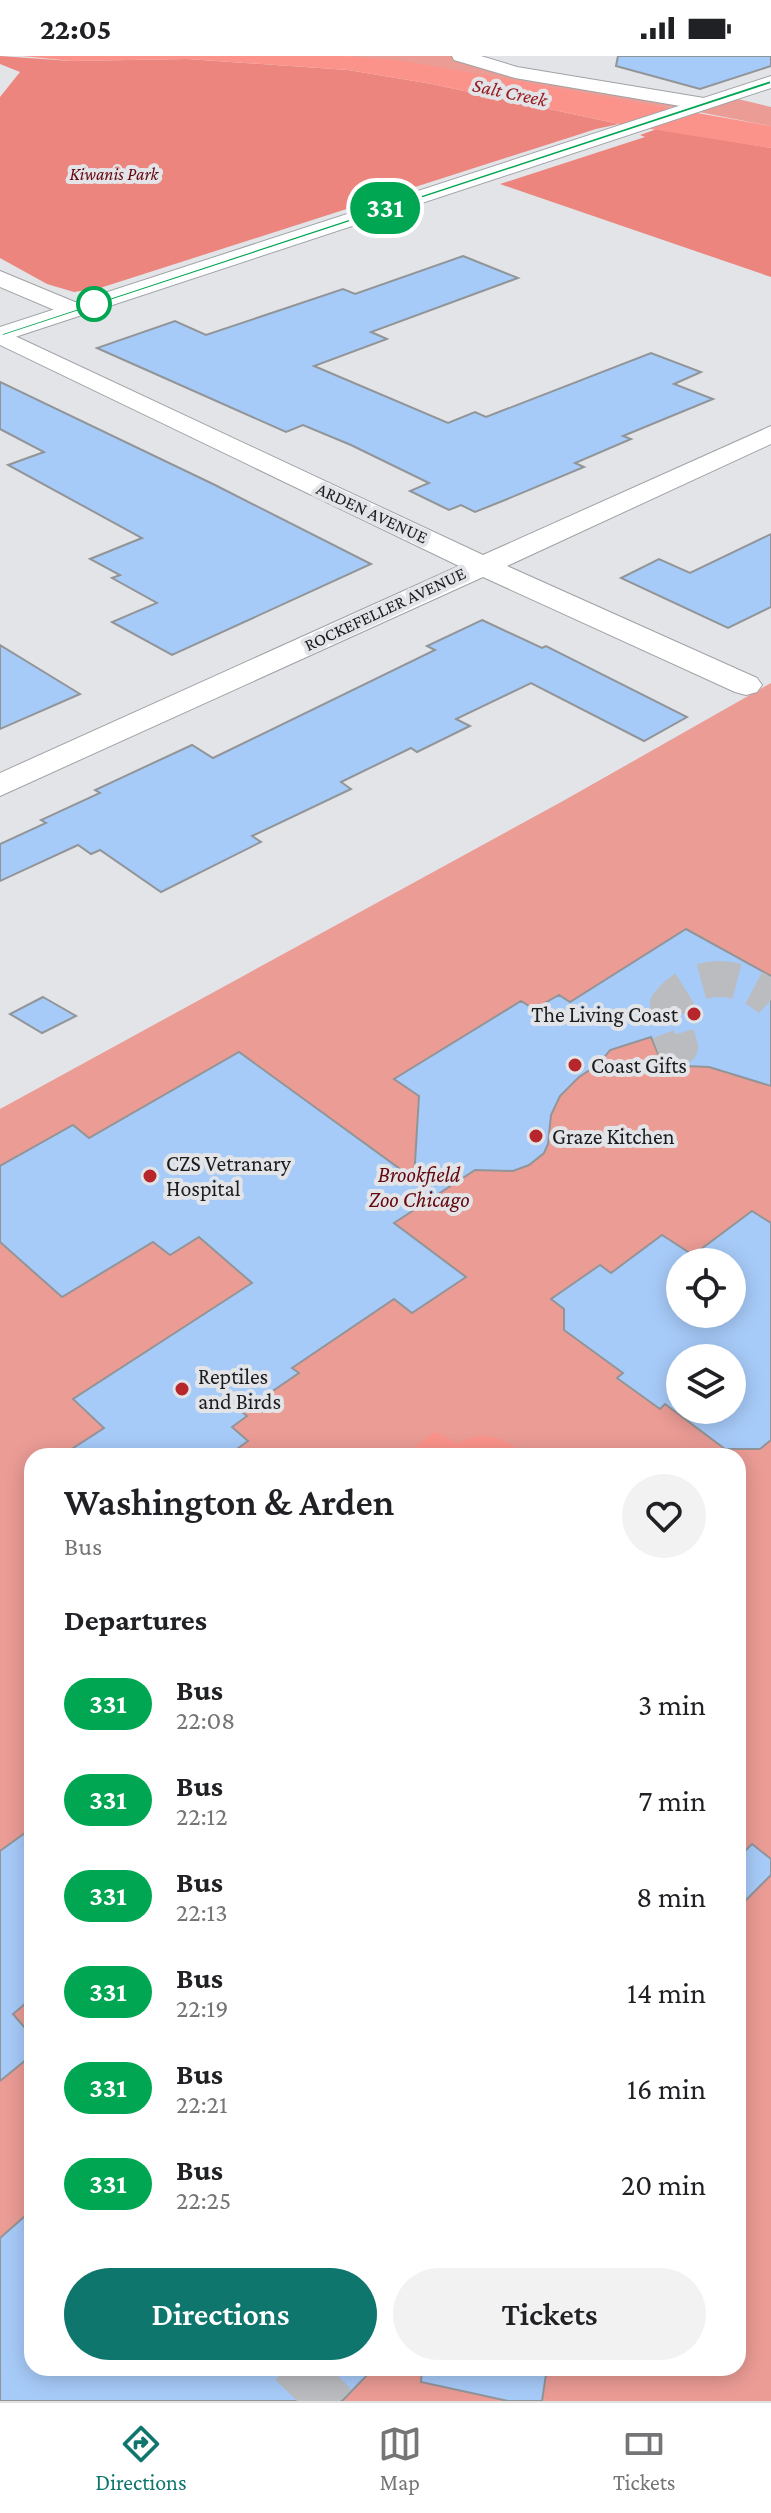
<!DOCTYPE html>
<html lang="en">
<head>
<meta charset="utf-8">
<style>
	:root { --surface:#fff; --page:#f2f2f2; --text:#202124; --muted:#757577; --line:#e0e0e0; --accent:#0f766e }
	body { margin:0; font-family:"Crimson Pro",serif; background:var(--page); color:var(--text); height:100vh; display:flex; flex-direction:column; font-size:30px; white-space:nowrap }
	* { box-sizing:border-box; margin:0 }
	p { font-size:26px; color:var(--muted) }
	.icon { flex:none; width:44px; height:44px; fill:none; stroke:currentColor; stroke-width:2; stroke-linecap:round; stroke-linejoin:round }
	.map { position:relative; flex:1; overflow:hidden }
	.details { position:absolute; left:24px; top:1392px; width:722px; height:928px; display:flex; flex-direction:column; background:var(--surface); border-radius:24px; box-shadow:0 4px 20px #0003 }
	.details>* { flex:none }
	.badge { padding:0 16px; border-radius:26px; font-size:28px; line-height:52px }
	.controls { position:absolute; left:666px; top:1192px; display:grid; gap:16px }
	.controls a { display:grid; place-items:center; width:80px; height:80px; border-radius:50%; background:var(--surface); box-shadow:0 4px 20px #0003; font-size:40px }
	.map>.badge { position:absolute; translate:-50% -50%; box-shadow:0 0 0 4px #fff }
	h2 { padding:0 40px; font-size:30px; line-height:72px }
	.round { display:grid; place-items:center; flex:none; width:84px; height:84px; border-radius:42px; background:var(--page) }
	.overview { display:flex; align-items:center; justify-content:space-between; height:136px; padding:0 40px }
	h1 { font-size:38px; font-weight:600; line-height:60px }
	.action { display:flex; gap:16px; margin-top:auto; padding:16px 40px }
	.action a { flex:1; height:92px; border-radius:48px; background:var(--accent); color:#fff; font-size:32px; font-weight:600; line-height:92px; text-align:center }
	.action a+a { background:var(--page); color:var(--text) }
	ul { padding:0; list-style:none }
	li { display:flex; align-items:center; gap:24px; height:96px; padding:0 40px }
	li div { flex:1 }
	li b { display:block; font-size:30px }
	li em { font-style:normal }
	li .badge { min-width:88px; font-weight:700; text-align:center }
	.status { display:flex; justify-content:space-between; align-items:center; height:56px; padding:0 40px; background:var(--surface); direction:ltr }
	.status svg { height:22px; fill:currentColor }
	.tab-bar { display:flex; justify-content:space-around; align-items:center; height:112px; border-top:2px solid var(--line); background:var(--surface); font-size:22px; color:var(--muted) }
	.tab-bar a { display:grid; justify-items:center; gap:4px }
	.tab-bar .current { color:var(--accent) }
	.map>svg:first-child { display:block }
</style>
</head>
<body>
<div class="status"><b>22:05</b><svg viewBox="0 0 49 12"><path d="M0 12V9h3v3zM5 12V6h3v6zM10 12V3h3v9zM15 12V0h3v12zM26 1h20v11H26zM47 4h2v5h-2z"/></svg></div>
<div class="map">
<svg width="771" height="2345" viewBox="0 0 771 2345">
	<rect width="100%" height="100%" fill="#e2e4e8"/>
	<g fill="#eb9c95" fill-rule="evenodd">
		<path d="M 346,0 L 452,0 L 528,22 L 678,50 L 668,52 Z"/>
		<path d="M 738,43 L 771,51 L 771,70 L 699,56 Z"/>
		<path d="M 771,627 L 771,2345 L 0,2345 L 0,1053 L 563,745 ZM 680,1206 L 732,1206 L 732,1258 L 680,1258 ZM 680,1302 L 732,1302 L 732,1354 L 680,1354 ZM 32,1400 L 738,1400 L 738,2312 L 32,2312 Z"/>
	</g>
	<g fill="#eb857d">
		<path d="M 0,0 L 71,5 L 187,3 L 348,14 L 432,28 L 619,68 L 596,73 L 100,232 L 74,236 L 47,228 L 0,202 L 0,41 L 20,16 L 0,8 Z"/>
		<path d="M 657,73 L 771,92 L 771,221 L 500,128 L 645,81 L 640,79 Z"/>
	</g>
	<g fill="#fb938b">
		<path d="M 22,0 L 346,0 L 404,5 L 771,70 L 771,92 L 619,68 L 432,28 L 348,14 L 187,3 L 71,5 Z"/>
		<path d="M 435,1376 L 458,1387 C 484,1373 506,1383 528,1400 L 402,1400 Z"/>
	</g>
	<g fill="#a7cbf9" stroke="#929598" stroke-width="2" fill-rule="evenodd">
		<path d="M 618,0 L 771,0 L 771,10 L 700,33 L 616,10 Z"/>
		<path d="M 463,200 L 518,222 L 371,276 L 387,283 L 314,310 L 448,367 L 475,356 L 486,361 L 651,297 L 701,316 L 674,328 L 713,343 L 623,380 L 631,383 L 575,407 L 584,411 L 505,444 L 475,456 L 461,449 L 449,454 L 410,435 L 429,427 L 351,389 L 303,369 L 286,376 L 97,292 L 175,265 L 206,279 L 343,233 L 355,238 Z"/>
		<path d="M 0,326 L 215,429 L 371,508 L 172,599 L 112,566 L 157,547 L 112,522 L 120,519 L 90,503 L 142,482 L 8,409 L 44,396 L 0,373 Z"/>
		<path d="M 771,478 L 771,551 L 728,572 L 621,522 L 659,503 L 690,517 Z"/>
		<path d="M 482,564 L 542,592 L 546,590 L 687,661 L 644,685 L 531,627 L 456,663 L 470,670 L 417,696 L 411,692 L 341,726 L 351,733 L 252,780 L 261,786 L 161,836 L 100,794 L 91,798 L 78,789 L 0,825 L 0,788 L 46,767 L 41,764 L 100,737 L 95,734 L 192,689 L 213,702 L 435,594 L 427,590 Z"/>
		<path d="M 0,589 L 80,638 L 0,673 Z"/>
		<path d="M 686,873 L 771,920 L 771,1030 L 709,1011 L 663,1009 L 651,981 L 610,994 L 599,1008 L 579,1021 L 560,1040 L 551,1059 L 548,1088 L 544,1097 L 529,1109 L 513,1115 L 475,1114 L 394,1167 L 466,1221 L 412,1257 L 394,1243 L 292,1312 L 299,1317 L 242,1356 L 247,1360 L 232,1371 L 248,1385 L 227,1400 L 61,1400 L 104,1372 L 73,1343 L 252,1227 L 199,1181 L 170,1199 L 153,1186 L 62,1241 L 0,1186 L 0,1110 L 73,1069 L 89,1082 L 239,996 L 414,1123 L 419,1040 L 394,1023 L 521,945 L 534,953 L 559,939 L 570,946 Z"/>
		<path d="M 43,941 L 76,960 L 42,977 L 10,958 Z"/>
		<path d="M 752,1155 L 771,1167 L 771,1384 L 760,1393 L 725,1393 L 665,1348 L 660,1353 L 617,1322 L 623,1317 L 564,1274 L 564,1253 L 551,1243 L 600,1209 L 611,1217 L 662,1179 L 693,1199 ZM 680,1206 L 732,1206 L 732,1258 L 680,1258 ZM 680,1302 L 732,1302 L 732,1354 L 680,1354 Z"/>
		<path d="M 32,1772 L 32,1942 L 13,1958 L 32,1980 L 32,1999 L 0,2025 L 0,1795 Z"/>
		<path d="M 752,1788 L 771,1803 L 771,1819 L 738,1852 L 738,1802 Z"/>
		<path d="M 32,2154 L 32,2312 L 374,2312 L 342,2345 L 0,2345 L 0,2182 Z"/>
		<path d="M 422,2312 L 547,2312 L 542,2345 L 508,2345 L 421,2326 Z"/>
	</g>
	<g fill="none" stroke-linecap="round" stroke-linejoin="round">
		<path stroke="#babcbf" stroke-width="36" stroke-dasharray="36 18" stroke-linecap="butt" d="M 659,999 L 680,991 L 668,948 C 694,915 741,916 771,944"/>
		<path stroke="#babcbf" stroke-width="61" stroke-dasharray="61 30" stroke-linecap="butt" d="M 297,2345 L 330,2312"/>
		<g stroke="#a0a3a6" stroke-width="2">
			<g id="street">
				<path d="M 452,0 L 481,0 L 517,11 L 704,42 L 714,48 L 704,54 L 515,22 L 454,4 Z"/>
				<path d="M 0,215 L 82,249 L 86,254 L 82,259 L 66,259 L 0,231 Z"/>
				<path d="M 0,273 L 483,499 L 771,370 L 771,388 L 507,510 L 757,622 L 762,629 L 757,636 L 746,639 L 735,636 L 483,521 L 0,740 L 0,717 L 459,510 L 0,289 Z"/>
			</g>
		</g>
		<g stroke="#a0a3a6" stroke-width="2">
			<path id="secondary" d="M 771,20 L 771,32 L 0,286 L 0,271 Z"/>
		</g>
		<use href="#street" fill="#fff" fill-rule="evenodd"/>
		<use href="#secondary" fill="#fff" fill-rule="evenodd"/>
	</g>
	<path fill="#00a651" stroke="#fff" stroke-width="2" d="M 771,24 L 771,28 L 3,280 L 0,278 Z"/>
	<circle fill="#fff" stroke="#00a651" stroke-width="4" cx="94" cy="248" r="16"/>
	<g fill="#b6262a" stroke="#e2e4e8" stroke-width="3">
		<circle cx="694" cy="958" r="8"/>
		<circle cx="575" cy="1009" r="8"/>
		<circle cx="536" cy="1080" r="8"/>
		<circle cx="150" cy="1120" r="8"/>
		<circle cx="182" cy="1333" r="8"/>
	</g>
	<g text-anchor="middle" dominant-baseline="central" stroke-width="8" stroke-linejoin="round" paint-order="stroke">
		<g font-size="18" font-style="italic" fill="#66070e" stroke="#e2e4e8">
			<text x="114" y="118">Kiwanis Park</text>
		</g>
		<g font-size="18" fill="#1b1c1d" stroke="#e2e4e8">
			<text transform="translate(372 457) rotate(25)">ARDEN AVENUE</text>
			<text transform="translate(385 553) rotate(-25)">ROCKEFELLER AVENUE</text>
		</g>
		<g font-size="20" font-style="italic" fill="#961c20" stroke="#e2e4e8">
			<text transform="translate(510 36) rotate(12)">Salt Creek</text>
		</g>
		<g font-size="22" fill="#1b1c1d" stroke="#e2e4e8" text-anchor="start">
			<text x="678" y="958" text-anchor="end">The Living Coast</text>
			<text x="591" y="1009">Coast Gifts</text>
			<text x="552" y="1080">Graze Kitchen</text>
			<text x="166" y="1107">CZS Vetranary<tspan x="166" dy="25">Hospital</tspan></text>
			<text x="198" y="1320">Reptiles<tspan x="198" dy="25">and Birds</tspan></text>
		</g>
		<g font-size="22" font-style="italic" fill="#66070e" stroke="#e2e4e8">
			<text x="419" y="1118">Brookfield<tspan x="419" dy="25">Zoo Chicago</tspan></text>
		</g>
	</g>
</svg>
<div class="controls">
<a><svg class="icon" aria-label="locate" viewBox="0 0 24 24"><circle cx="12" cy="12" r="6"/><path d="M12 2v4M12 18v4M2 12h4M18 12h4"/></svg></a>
<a><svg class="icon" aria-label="layers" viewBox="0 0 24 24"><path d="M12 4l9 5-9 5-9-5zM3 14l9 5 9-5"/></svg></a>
</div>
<b class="badge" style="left:385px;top:152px;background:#00a651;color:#fff">331</b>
<section class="details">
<div class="overview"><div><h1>Washington &amp; Arden</h1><p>Bus</p></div><a class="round"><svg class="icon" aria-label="heart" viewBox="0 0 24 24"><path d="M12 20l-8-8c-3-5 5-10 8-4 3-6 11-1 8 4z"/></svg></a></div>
<h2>Departures</h2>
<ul>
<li><span class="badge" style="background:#00a651;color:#fff">331</span><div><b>Bus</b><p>22:08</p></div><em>3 min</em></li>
<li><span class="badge" style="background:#00a651;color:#fff">331</span><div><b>Bus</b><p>22:12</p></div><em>7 min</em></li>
<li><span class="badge" style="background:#00a651;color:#fff">331</span><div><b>Bus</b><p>22:13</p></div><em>8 min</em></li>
<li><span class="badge" style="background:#00a651;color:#fff">331</span><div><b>Bus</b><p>22:19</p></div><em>14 min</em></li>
<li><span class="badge" style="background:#00a651;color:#fff">331</span><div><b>Bus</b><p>22:21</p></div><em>16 min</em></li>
<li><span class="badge" style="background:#00a651;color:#fff">331</span><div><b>Bus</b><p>22:25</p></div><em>20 min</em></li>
</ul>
<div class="action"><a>Directions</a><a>Tickets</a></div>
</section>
</div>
<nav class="tab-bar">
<a class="current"><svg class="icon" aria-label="directions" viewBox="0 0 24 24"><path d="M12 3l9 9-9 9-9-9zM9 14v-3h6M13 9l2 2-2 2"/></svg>Directions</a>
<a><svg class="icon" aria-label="map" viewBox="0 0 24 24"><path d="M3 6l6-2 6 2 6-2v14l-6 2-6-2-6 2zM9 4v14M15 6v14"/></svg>Map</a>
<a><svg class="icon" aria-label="tickets" viewBox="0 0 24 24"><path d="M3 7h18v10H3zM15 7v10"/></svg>Tickets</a>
</nav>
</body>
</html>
